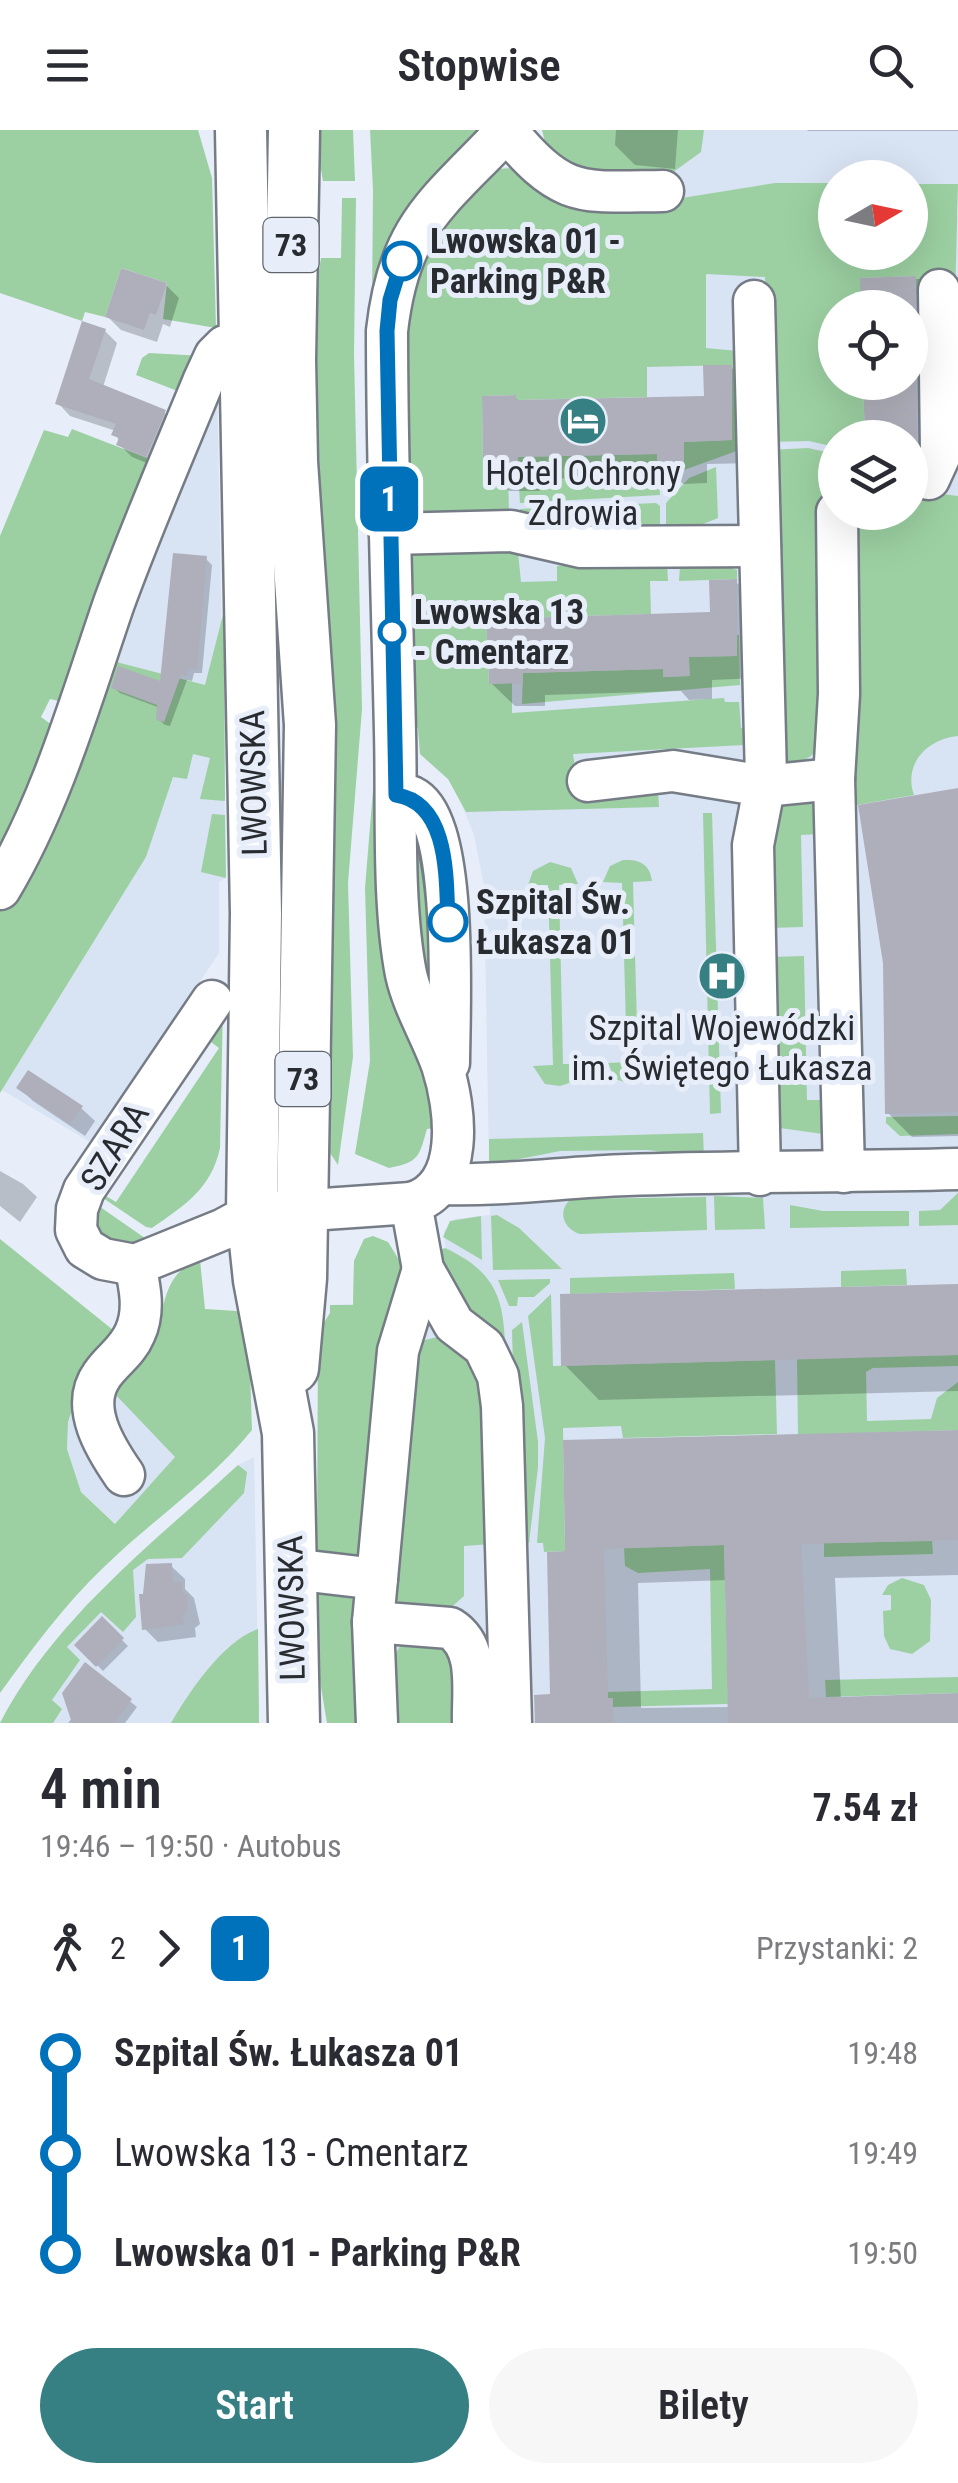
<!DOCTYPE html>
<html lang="pl">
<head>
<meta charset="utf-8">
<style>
	:root { --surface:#fff; --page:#f7f7f7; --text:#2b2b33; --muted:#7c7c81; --accent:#367f83 }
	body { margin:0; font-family:"Roboto Condensed",sans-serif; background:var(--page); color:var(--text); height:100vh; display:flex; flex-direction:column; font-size:38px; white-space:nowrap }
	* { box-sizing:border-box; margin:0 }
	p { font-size:32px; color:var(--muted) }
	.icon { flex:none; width:55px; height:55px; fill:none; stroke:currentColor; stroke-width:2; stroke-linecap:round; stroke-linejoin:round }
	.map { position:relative; height:1593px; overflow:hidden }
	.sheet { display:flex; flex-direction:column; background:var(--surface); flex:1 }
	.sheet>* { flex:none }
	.badge { padding:0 20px; border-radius:15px; font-size:35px; line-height:65px }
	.needle { width:65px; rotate:81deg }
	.controls { position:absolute; left:818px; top:30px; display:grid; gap:20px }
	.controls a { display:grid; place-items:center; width:110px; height:110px; border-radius:50%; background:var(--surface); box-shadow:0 10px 40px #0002; font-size:50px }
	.map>.badge { position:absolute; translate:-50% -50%; box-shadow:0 0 0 5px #fff }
	.legs { display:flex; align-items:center; gap:15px; height:110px; padding:0 40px; font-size:32px }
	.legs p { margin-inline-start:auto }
	.overview { display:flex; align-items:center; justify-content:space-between; height:170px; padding:0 40px }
	h1 { font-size:55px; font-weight:600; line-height:75px }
	.primary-button { display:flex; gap:20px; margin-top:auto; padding:20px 40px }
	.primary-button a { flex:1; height:115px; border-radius:60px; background:var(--accent); color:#fff; font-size:40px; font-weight:600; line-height:115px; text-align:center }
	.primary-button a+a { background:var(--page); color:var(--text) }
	ul { padding:0 40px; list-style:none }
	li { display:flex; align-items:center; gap:35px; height:100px; font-size:38px }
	li i { display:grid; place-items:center; width:15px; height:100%; margin:0 12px; background:currentColor }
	li i::after { content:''; width:25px; height:25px; margin:-12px; border:8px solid; border-radius:50%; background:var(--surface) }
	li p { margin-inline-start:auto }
	li:first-child i { background:linear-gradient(#0000 50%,currentColor 0) }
	li:last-child i { background:linear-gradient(currentColor 50%,#0000 0) }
	header { display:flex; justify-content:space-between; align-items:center; height:130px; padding:0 40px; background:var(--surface); font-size:45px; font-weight:600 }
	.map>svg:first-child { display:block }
</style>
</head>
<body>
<header><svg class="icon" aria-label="menu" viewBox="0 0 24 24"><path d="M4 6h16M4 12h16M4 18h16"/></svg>Stopwise<svg class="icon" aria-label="search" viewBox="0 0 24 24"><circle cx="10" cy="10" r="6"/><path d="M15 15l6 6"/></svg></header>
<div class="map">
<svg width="958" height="1593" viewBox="0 0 958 1593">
	<rect width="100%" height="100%" fill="#e7eef9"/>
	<g fill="#d8e3f4" fill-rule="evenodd">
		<path d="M 704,0 L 958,0 L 958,54 L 910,54 L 910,48 L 835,48 L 835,53 L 775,53 L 667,71 L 835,122 L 910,122 L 958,85 L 958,1593 L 327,1593 L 319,1545 L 318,1202 L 330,1183 L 330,1175 L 353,1174 L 354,1131 L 364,1109 L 373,1106 L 388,1112 L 399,1130 L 445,1119 L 444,1101 L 455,1089 L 490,1085 L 484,756 L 474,705 L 457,663 L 448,649 L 420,624 L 418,598 L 408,588 L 402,317 L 505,37 L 665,48 L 700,22 ZM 835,178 L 910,178 L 910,252 L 835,252 ZM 835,308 L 910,308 L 910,382 L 835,382 Z"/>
		<path d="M 217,250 L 226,748 L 219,752 L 219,823 L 92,1013 L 2,960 L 146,727 L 204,555 L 105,529 Z"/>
		<path d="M 112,1261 L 175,1327 L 116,1394 L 81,1362 L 67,1319 L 68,1292 L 75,1271 Z"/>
		<path d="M 254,1327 L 259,1593 L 0,1593 L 35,1539 L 86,1475 L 238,1335 Z"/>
	</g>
	<g fill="#9cd0a2">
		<path d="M 0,0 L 198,0 L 212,48 L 216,198 L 163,189 L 167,153 L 121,138 L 105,187 L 85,182 L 82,191 L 0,163 Z"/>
		<path d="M 314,0 L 353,0 L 355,51 L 323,51 Z"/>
		<path d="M 370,0 L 486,0 L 372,179 L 373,60 Z"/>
		<path d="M 542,0 L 704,0 L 701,22 L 665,48 L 579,45 L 547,20 Z"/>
		<path d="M 513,38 L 651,73 L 775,53 L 835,53 L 835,122 L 910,122 L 910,54 L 958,54 L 955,170 L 926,246 L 919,246 L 916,146 L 861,148 L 861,177 L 835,178 L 835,252 L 863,253 L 865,307 L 835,308 L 835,317 L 809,311 L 769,312 L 765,147 L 706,144 L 706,218 L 738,221 L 745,318 L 684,340 L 684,312 L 732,310 L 732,235 L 647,237 L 647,267 L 516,270 L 515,265 L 482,266 L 483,338 L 508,338 L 509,386 L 417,385 L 405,372 L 407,174 L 426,115 L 495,39 Z"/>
		<path d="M 342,68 L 356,68 L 354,224 L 362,579 L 348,753 L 353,927 L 338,1035 L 324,1014 L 310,329 L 312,182 L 321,128 L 341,128 Z"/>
		<path d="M 149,223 L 204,226 L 188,265 L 136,245 L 142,228 Z"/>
		<path d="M 72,299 L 160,333 L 71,574 L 50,569 L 41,587 L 59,600 L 0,737 L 0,406 L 44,300 L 68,307 Z"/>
		<path d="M 808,318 L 835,324 L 835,332 L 823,334 L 828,577 C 819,615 825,628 782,637 L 769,320 Z"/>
		<path d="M 657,324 L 660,365 L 520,373 L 517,327 Z"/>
		<path d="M 716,337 L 718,388 L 698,396 L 666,397 L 666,373 L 689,348 Z"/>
		<path d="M 910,360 L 958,366 L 958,606 C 927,609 903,634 914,665 L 851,676 L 848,383 L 910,382 Z"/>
		<path d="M 656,373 L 660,376 L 660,397 L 581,400 L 553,386 L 520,386 L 520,379 Z"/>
		<path d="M 433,418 L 437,425 L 518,422 L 521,452 L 557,451 L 557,436 L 667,433 L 668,451 L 650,451 L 651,484 L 522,488 L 521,482 L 486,483 L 489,554 L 512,553 L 512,583 L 724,568 L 725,572 L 739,572 L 741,598 L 752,599 L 751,606 L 744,606 L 744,615 L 573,624 L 580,672 L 658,661 L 659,677 L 466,682 L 448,649 L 420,624 L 418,598 L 408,588 L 408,429 L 422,419 Z"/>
		<path d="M 680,437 L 729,437 L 737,440 L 737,449 L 679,451 Z"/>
		<path d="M 224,481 L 225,671 L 200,669 L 210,628 L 193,624 L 187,649 L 173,647 L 146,727 L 0,963 L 0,774 L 105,529 L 205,555 Z"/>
		<path d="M 736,505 L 739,505 L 740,555 L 522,574 L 523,543 L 663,539 L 663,547 L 689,546 L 688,527 L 736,526 Z"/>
		<path d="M 377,611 L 435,998 L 427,999 C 419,1026 420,1032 389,1038 L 355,1024 L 370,931 L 365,758 Z"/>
		<path d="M 795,670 L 808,670 L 818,677 L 820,704 L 801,705 L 803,797 L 768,798 L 767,698 L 779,679 Z"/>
		<path d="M 703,683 L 712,683 L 721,983 L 710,984 Z"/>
		<path d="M 212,684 L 225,685 L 226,748 L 201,742 Z"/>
		<path d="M 412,688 L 425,711 L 432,864 L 420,824 Z"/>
		<path d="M 623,730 C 639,729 650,734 652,751 L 633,752 L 638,932 L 657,932 L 649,949 L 631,954 L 615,949 L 608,933 L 627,932 L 622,753 L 603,752 L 610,736 Z"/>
		<path d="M 550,732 L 571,738 L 578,754 L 559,755 L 563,934 L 583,934 L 575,951 L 560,956 L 545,954 L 533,936 L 553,935 L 548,755 L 528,755 L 533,741 Z"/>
		<path d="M 804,826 L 807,970 L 827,970 L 830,1005 L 773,997 L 769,827 Z"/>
		<path d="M 223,876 L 220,1018 C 211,1059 185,1075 152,1098 L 146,1097 L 100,1066 L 99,1062 L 116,1072 L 219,918 L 203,906 Z"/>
		<path d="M 958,986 L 958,1004 L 900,1006 L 886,993 L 886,987 Z"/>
		<path d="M 703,1003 L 704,1028 L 648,1020 L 560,1021 L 489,1035 L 489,1009 Z"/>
		<path d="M 958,1063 L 958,1095 L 919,1096 L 919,1081 L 940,1080 Z"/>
		<path d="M 714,1066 L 763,1068 L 765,1099 L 715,1100 Z"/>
		<path d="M 706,1067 L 707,1100 L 580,1104 C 563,1099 557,1080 571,1069 Z"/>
		<path d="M 93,1072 L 152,1113 L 131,1122 L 94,1104 Z"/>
		<path d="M 790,1075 L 823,1081 L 909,1081 L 909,1096 L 790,1098 Z"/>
		<path d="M 497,1085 L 519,1098 L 562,1139 L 493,1140 L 491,1086 Z"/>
		<path d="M 481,1086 L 482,1130 L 443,1107 L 450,1091 Z"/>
		<path d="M 373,1106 L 388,1112 L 404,1138 L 388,1177 L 381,1213 L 360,1428 L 323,1423 L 317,1419 L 318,1202 L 330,1183 L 330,1175 L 353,1175 L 354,1131 L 364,1109 Z"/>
		<path d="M 0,1109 L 118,1204 L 75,1271 L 68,1292 L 67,1319 L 81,1362 L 115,1394 L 175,1327 L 112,1261 C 127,1247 144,1232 152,1213 C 167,1180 160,1143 200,1130 L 205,1179 L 237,1181 L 249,1209 L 252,1300 C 210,1352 152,1390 104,1437 C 64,1475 32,1519 0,1563 Z"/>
		<path d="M 445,1118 C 505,1146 504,1178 506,1238 L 446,1148 L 439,1120 Z"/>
		<path d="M 906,1139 L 907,1155 L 841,1157 L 841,1141 Z"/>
		<path d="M 734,1143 L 735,1159 L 570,1164 L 570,1148 Z"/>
		<path d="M 550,1149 L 550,1153 L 534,1167 L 518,1167 L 517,1176 L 509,1176 L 498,1150 Z"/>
		<path d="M 551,1164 L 553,1236 L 775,1230 L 777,1304 L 623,1308 L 621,1296 L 563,1298 L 565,1421 L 544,1422 L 543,1413 L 537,1413 L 545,1308 L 528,1186 Z"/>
		<path d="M 522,1192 L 538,1312 L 538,1337 L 529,1413 L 518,1414 L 512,1200 Z"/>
		<path d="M 441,1206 L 483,1239 L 492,1414 L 464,1416 L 464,1466 L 446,1482 L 402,1478 L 392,1460 L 419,1215 L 425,1210 Z"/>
		<path d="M 958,1225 L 958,1236 L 873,1238 L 866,1242 L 867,1291 L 931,1289 L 937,1268 L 958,1252 L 958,1300 L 798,1305 L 797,1228 Z"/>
		<path d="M 238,1335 L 247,1342 L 244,1363 L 182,1428 L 148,1429 L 133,1440 L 136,1487 L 123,1502 L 101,1482 L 67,1517 L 80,1530 L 52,1570 L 62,1579 L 53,1593 L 0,1593 C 54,1489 153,1413 238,1335 Z"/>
		<path d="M 932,1411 L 933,1424 L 824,1427 L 824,1413 Z"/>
		<path d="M 724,1415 L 728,1574 L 613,1577 L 613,1569 L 608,1568 L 608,1562 L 712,1559 L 710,1439 L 638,1443 L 625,1436 L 624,1418 Z"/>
		<path d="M 902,1448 L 924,1455 L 931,1470 L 930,1511 L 912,1524 L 890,1519 L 884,1506 L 883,1481 L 891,1480 L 891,1465 L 882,1465 L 888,1455 Z"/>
		<path d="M 318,1458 L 358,1465 L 361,1593 L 327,1593 L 319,1545 Z"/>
		<path d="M 258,1499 L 259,1593 L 171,1593 C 187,1564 225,1509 258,1499 Z"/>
		<path d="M 403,1511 L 449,1512 L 462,1593 L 393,1593 L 392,1530 Z"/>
		<path d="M 958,1547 L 958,1563 L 826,1567 L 825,1550 Z"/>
	</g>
	<g fill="#0003" fill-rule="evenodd">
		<path d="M 616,0 L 678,0 L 675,39 L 635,35 L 615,15 Z"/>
		<path d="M 807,0 L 958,0 L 958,1 L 808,1 Z"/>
		<path d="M 919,149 L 939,169 L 936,340 L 910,340 L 910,178 L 863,150 Z"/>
		<path d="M 166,155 L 179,168 L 170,197 L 163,194 L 157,212 L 121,200 L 108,187 Z"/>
		<path d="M 105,201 L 117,213 L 103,257 L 164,282 L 177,295 L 159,338 L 132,327 L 119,314 L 116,301 L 70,286 L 58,273 Z"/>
		<path d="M 731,237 L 754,261 L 755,333 L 707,334 L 707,353 L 683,354 L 676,346 L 540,349 L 540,361 L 509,361 L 485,337 L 515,268 L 520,272 L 706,268 Z"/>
		<path d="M 206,429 L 212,435 L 202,543 L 194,543 L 192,551 L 187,550 L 170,596 L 165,595 L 158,589 L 160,578 L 120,563 L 113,557 L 162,554 Z"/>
		<path d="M 736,452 L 759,475 L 759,548 L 712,550 L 712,569 L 689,570 L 681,561 L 545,565 L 545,576 L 515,576 L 491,553 L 521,484 L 527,490 L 713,484 Z"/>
		<path d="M 958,661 L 958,1006 L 912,1007 L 888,983 Z"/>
		<path d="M 19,958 L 81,978 L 95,991 L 85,1006 L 33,971 Z"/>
		<path d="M 0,1041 L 23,1054 L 37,1067 L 20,1092 L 0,1076 Z"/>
		<path d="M 958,1156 L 958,1261 L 599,1270 L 564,1234 Z"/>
		<path d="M 958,1302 L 958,1445 L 835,1448 L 841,1570 L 958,1567 L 958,1593 L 537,1593 L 553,1567 L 568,1424 ZM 728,1450 L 730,1577 L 641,1578 L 638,1453 Z"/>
		<path d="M 171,1436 L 185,1449 L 185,1459 L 194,1468 L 200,1494 L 195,1498 L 196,1507 L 158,1512 L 144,1498 L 146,1466 Z"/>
		<path d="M 102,1490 L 128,1516 L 103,1541 L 77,1515 Z"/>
		<path d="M 86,1536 L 137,1577 L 125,1593 L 68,1593 L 73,1587 Z"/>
	</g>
	<g fill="#aeafba">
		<path d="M 121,138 L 167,153 L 156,185 L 150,183 L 144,200 L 105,187 Z"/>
		<path d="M 916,146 L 915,178 L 861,178 L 860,148 Z"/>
		<path d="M 82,191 L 106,199 L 89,249 L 166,280 L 146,327 L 116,315 L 119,308 L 111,305 L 116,294 L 55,274 Z"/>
		<path d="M 703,235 L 732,235 L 732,310 L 684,312 L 684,331 L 657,331 L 657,324 L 518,327 L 517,338 L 483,338 L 482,266 L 516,265 L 516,270 L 704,266 Z"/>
		<path d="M 863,252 L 916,252 L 917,308 L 865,308 Z"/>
		<path d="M 173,423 L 207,426 L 197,539 L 188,538 L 187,546 L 181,545 L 164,592 L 156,590 L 157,575 L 111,558 L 118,536 L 160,551 Z"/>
		<path d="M 737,449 L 737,526 L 689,527 L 690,546 L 663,547 L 663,539 L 523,543 L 523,553 L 489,554 L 486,483 L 522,482 L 522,488 L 710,482 L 709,450 Z"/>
		<path d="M 958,658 L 958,982 L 885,984 L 883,833 L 858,675 Z"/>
		<path d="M 28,940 L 83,976 L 70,994 L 16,958 Z"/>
		<path d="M 958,1154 L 958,1225 L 561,1236 L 560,1164 Z"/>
		<path d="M 958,1300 L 958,1410 L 801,1414 L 809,1568 L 958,1563 L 958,1593 L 728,1593 L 724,1415 L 604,1419 L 608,1568 L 613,1568 L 613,1593 L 535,1593 L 534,1565 L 550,1564 L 547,1422 L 565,1421 L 563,1310 Z"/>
		<path d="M 172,1433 L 173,1453 L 182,1452 L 182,1462 L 187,1466 L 188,1480 L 183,1484 L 184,1494 L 142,1500 L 139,1464 L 143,1464 L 146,1434 Z"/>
		<path d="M 102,1486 L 124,1508 L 96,1537 L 74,1515 Z"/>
		<path d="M 85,1532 L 132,1569 L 114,1593 L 72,1593 L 62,1563 Z"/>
	</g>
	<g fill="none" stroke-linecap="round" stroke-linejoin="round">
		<g stroke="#767c86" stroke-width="45">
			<g id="minor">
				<path d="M 506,0 C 563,69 579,62 663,61"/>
				<path d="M 754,171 L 766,648 L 753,715 L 760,1045"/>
				<path d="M 929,349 L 941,323 L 939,160"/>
				<path d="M 837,382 L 839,564 L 834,649 L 844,1042"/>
				<path d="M 390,404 L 511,401 L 581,417 L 760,416"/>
				<path d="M 588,651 L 673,641 L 764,656 L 834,649"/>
				<path d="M 396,665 C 402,666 407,665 412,667 C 460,690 449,884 449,933"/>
				<path d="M 0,759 C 52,672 81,569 114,473 C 141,399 173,325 203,252 L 215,226 L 225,216 L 246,215"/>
				<path d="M 212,871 L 84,1060 L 77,1079 L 76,1100 L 85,1118 L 103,1129 L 135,1135 L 224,1099 L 252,1084 L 411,1073 C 466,1059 456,978 442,935 C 431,904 413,876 406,844 C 392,772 397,677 395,602 C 392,468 387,335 387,201 C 399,93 439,73 507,0"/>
				<path d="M 442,1054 C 504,1056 565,1047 627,1045 C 737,1041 848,1042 958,1039"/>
				<path d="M 411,1073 L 423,1139 L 454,1194 L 484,1217 L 498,1246 L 502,1276 L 511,1593"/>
				<path d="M 124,1345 C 106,1319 79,1277 102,1245 C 112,1230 127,1222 135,1203 C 145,1181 140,1157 135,1135"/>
				<path d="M 291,1439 L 377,1449"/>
				<path d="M 373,1492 L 450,1498 C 481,1517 472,1561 473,1593"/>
				<path d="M 377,1593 L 373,1492 L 398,1221 L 423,1139"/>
			</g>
		</g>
		<g stroke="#767c86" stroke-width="55">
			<g id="major">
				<path d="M 241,0 L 256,783 L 252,1084 L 259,1150 L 288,1303 L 294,1593"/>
				<path d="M 293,1238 L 301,1148 L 310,595 L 292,332 L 290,230 L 294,0"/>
			</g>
		</g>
		<use href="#minor" stroke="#fff" stroke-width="40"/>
		<use href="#major" stroke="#fff" stroke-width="50"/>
	</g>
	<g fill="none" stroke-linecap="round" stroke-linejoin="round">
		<g stroke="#fff" stroke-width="22">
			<path id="line-1" d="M 402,131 L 390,170 L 387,201 L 396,665 C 450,673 446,751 448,792"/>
		</g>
		<use href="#line-1" stroke="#0072bc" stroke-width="15"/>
	</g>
	<defs>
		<g id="hotel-disc" transform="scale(2.5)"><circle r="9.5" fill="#367f83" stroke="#e7eef9"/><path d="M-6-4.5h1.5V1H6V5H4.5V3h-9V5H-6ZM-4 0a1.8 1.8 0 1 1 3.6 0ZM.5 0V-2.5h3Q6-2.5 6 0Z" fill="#fff"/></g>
		<g id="hospital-disc" transform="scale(2.5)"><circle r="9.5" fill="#367f83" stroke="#e7eef9"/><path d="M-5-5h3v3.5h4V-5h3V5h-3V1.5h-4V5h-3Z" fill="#fff"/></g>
	</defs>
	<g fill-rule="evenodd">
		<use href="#hotel-disc" x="583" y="291"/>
		<use href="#hospital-disc" x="722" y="846"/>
	</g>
	<g fill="#fff" stroke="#0072bc" stroke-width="5">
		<circle cx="402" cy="131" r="18"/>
		<circle cx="392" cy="502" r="12"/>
		<circle cx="448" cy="792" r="18"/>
	</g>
	<g text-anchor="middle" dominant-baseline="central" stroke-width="10" stroke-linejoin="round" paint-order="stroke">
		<g fill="#e7eef9" stroke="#61666c" stroke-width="2.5">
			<rect x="263.5" y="88" width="55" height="54" rx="8"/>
			<rect x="275.5" y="922" width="55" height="54" rx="8"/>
		</g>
		<g font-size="32" font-weight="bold" fill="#282b2f">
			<text x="291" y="115">73</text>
			<text x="303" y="949">73</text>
		</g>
		<g font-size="35" font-weight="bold" fill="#282b2f" stroke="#e7eef9" text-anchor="start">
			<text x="430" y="111">Lwowska 01 -<tspan x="430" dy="40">Parking P&amp;R</tspan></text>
			<text x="414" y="482">Lwowska 13<tspan x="414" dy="40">- Cmentarz</tspan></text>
			<text x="476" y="772">Szpital Św.<tspan x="476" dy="40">Łukasza 01</tspan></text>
		</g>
		<g font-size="35" fill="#282b2f" stroke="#e7eef9">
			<text x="583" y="343">Hotel Ochrony<tspan x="583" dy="40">Zdrowia</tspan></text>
			<text x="722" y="898">Szpital Wojewódzki<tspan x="722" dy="40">im. Świętego Łukasza</tspan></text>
		</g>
		<g font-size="35" fill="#282b2f" stroke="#e7eef9">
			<text transform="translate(254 653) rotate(-91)">LWOWSKA</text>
			<text transform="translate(115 1017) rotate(-58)">SZARA</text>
			<text transform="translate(292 1478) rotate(-91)">LWOWSKA</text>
		</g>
	</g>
</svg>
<div class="controls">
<a><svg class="needle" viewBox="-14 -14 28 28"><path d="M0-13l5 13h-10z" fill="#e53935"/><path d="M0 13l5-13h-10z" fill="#7c7c81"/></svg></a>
<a><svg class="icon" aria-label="locate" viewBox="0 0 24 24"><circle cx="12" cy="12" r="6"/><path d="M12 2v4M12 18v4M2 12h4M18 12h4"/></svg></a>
<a><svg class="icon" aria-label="layers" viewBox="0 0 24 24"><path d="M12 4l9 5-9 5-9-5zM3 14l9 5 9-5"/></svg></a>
</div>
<b class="badge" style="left:389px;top:369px;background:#0072bc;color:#fff">1</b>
</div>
<section class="sheet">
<div class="overview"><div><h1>4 min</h1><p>19:46 – 19:50 · Autobus</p></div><b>7.54 zł</b></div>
<div class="legs"><svg class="icon" aria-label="walk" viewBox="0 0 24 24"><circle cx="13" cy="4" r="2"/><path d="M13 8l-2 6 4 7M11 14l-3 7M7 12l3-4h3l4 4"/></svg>2<svg class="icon" aria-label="forward" viewBox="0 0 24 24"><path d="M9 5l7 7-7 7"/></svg><b class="badge" style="background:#0072bc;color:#fff">1</b><p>Przystanki: 2</p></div>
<ul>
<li><i style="color:#0072bc"></i><b>Szpital Św. Łukasza 01</b><p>19:48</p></li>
<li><i style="color:#0072bc"></i><span>Lwowska 13 - Cmentarz</span><p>19:49</p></li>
<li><i style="color:#0072bc"></i><b>Lwowska 01 - Parking P&amp;R</b><p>19:50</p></li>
</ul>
<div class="primary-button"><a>Start</a><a>Bilety</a></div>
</section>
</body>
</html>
